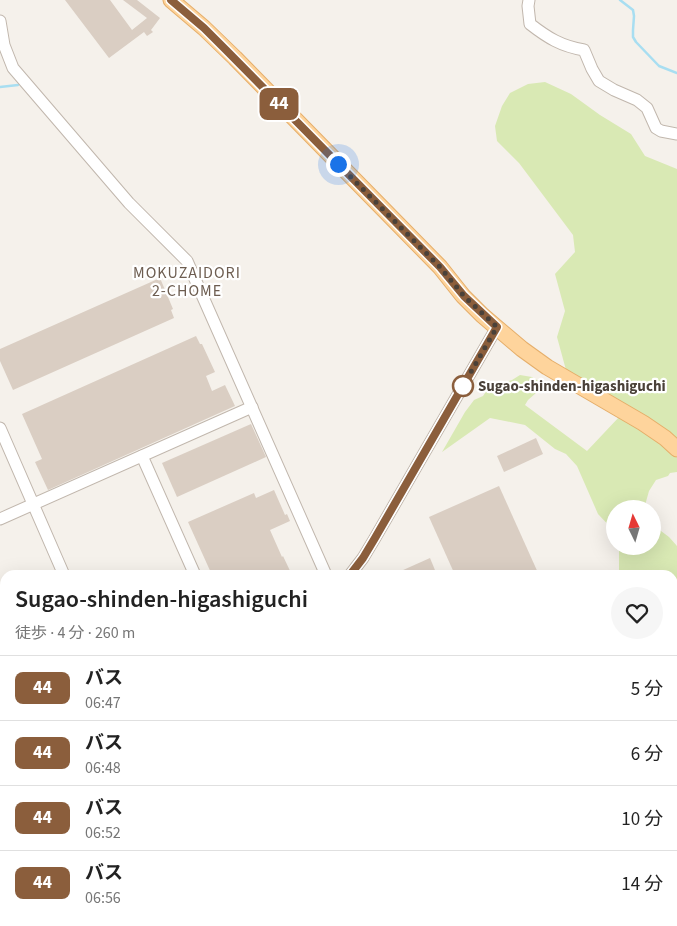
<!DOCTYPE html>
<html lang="ja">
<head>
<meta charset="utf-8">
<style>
	:root { --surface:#fff; --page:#f6f6f6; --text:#222; --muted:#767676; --line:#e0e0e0 }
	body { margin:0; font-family:"Source Sans 3","Noto Sans JP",sans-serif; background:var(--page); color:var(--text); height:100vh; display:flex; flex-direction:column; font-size:19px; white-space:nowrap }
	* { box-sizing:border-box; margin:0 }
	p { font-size:16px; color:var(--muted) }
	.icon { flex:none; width:28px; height:28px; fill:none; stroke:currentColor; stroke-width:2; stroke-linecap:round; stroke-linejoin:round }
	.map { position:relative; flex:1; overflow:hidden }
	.details { position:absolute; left:0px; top:570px; width:678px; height:356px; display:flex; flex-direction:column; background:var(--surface); border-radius:15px 15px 0 0; box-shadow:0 5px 20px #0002 }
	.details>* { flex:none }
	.badge { padding:0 10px; border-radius:8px; font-size:18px; line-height:32px }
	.needle { width:32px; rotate:355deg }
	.tools { position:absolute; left:606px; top:500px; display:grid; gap:10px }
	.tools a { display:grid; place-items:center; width:55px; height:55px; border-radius:50%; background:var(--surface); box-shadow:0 5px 20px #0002; font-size:25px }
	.you { position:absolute; width:25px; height:25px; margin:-12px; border:4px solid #fff; border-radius:50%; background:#1a73e8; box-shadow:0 0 0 8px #1a73e833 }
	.map>.badge { position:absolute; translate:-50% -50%; box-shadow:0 0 0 2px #fff }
	.round { display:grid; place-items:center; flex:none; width:52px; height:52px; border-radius:26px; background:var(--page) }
	.headline { display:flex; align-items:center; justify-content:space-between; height:85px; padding:0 15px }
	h1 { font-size:24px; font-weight:600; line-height:38px }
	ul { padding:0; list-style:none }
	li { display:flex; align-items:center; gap:15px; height:65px; padding:0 15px; border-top:1px solid var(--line) }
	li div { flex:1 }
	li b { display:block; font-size:19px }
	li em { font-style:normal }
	li .badge { min-width:55px; font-weight:700; text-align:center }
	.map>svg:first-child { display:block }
</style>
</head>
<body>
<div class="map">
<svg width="677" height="926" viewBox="0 0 677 926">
	<rect width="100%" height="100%" fill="#f5f1eb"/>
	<g fill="#d9e9b4">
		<path d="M 545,82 L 571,94 L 600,115 L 631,134 L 645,156 L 677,169 L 677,446 L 566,370 L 557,337 L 565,311 L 555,274 L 575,252 L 573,235 L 519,163 L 497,141 L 495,126 L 502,106 L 510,93 L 528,84 Z"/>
		<path d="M 520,375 L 532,377 L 545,385 L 528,400 L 525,405 L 587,451 L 620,416 L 648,434 L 674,454 L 677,458 L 677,472 L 670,473 L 668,476 L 656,480 L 649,491 L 644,509 L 615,509 L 615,532 L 598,514 L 577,466 L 566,454 L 555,449 L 525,425 L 490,418 L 442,452 L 465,412 L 474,400 L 483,396 L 489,387 L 512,380 Z"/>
		<path d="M 653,525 L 669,537 L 677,546 L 677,653 L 673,656 L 672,575 L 619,575 L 619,546 L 652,546 Z"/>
		<path d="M 677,693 L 677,810 L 672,808 L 672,695 Z"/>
		<path d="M 589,921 L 655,921 L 658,926 L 580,926 L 580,925 Z"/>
	</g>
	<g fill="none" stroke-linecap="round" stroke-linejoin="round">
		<g stroke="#a8def1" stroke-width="2.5">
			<path d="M 620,0 L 633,10 L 634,16 L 633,30 L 633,37 L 636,42 L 659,66 L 677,73"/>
			<path d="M 0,87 L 18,85"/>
		</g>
	</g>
	<g fill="#dacec3">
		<path d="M 65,0 L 110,0 L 132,30 L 147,18 L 123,0 L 137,0 L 160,18 L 151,30 L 153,32 L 147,36 L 144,32 L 109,58 Z"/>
		<path d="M 160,278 L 173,309 L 171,310 L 174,318 L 13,390 L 0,361 L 0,349 Z"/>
		<path d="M 196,336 L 200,344 L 202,344 L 215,372 L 206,376 L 212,391 L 225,385 L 235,406 L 48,490 L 35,462 L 42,459 L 22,414 Z"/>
		<path d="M 251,424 L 266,457 L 177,497 L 162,463 Z"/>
		<path d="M 536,438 L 543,454 L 504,472 L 497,456 Z"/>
		<path d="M 499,486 L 539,575 L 455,575 L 429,517 Z"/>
		<path d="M 274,490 L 285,515 L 287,514 L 290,521 L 270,530 L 282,557 L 283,556 L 292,575 L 212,575 L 188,522 L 254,493 L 256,498 Z"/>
		<path d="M 430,558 L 437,575 L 392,575 Z"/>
	</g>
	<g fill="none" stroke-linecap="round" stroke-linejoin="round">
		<g stroke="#c1b7ad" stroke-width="13">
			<g id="minor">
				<path d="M 529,0 L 528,6 L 530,24 C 548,38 561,46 584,50 L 592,69 L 599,81 L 614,90 L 637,100 L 647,108 L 656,128 L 661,131 L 677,134"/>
				<path d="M 0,21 L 4,45 L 13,68 L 129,203 L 187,261 L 326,575"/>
				<path d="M 0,428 L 64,575"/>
				<path d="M 142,456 L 195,575"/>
				<path d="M 0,519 L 252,407"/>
				<path d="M 350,575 L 363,558 L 375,538 L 497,327"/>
				<path d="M 0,727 L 5,738"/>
				<path d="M 0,758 L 5,755"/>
				<path d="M 0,881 L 5,879"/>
				<path d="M 85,921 L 87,926"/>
				<path d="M 216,921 L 218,926"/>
				<path d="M 346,921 L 348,926"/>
				<path d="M 519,921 L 521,926"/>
				<path d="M 260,926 L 270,921"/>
			</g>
		</g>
		<g stroke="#e5ae6a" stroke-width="17">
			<path id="major" d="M 171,0 L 204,28 L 235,58 L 440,267 L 463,296 L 482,315 L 522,349 L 547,367 L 643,423 L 665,438 L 677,449"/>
		</g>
		<use href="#minor" stroke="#fff" stroke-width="11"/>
		<use href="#major" stroke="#fed49c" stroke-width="15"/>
	</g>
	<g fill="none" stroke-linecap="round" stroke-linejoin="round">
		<g stroke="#fff" stroke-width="11">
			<path id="line" d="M 171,0 L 204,28 L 226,50 L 440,267 L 464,296 L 497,327 L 375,538 L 363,558 L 350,575"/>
		</g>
		<use href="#line" stroke="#8b5e3c" stroke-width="8"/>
		<path stroke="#4a4139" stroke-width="5" stroke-dasharray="0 9" d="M 338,164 L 440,267 L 464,296 L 497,327 L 461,389 L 463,386"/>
	</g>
	<circle fill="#fff" stroke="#8b5e3c" stroke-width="2.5" cx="463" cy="386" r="10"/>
	<g text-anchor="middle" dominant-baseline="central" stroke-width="4.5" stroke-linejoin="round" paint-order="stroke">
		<g font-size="15" font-weight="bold" fill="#4a4139" stroke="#fff" text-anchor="start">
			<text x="478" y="386">Sugao-shinden-higashiguchi</text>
		</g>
		<g font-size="16" letter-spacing="1" fill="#6d5d50" stroke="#fff">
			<text x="187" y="273">MOKUZAIDORI<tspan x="187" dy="18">2-CHOME</tspan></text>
		</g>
	</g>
</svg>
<div class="tools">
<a><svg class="needle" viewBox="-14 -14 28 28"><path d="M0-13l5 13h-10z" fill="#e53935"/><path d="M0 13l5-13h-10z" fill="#767676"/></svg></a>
</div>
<div class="you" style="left:338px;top:164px"></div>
<b class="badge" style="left:279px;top:104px;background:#8b5e3c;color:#fff">44</b>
<section class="details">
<div class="headline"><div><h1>Sugao-shinden-higashiguchi</h1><p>徒歩 · 4 分 · 260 m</p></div><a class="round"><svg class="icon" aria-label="heart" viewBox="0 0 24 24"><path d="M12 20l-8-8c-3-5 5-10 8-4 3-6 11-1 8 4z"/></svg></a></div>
<ul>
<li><span class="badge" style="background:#8b5e3c;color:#fff">44</span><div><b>バス</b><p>06:47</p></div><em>5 分</em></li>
<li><span class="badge" style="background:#8b5e3c;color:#fff">44</span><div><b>バス</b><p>06:48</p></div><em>6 分</em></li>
<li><span class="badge" style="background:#8b5e3c;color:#fff">44</span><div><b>バス</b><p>06:52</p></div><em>10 分</em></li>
<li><span class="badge" style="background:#8b5e3c;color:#fff">44</span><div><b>バス</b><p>06:56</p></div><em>14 分</em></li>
</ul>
</section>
</div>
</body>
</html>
